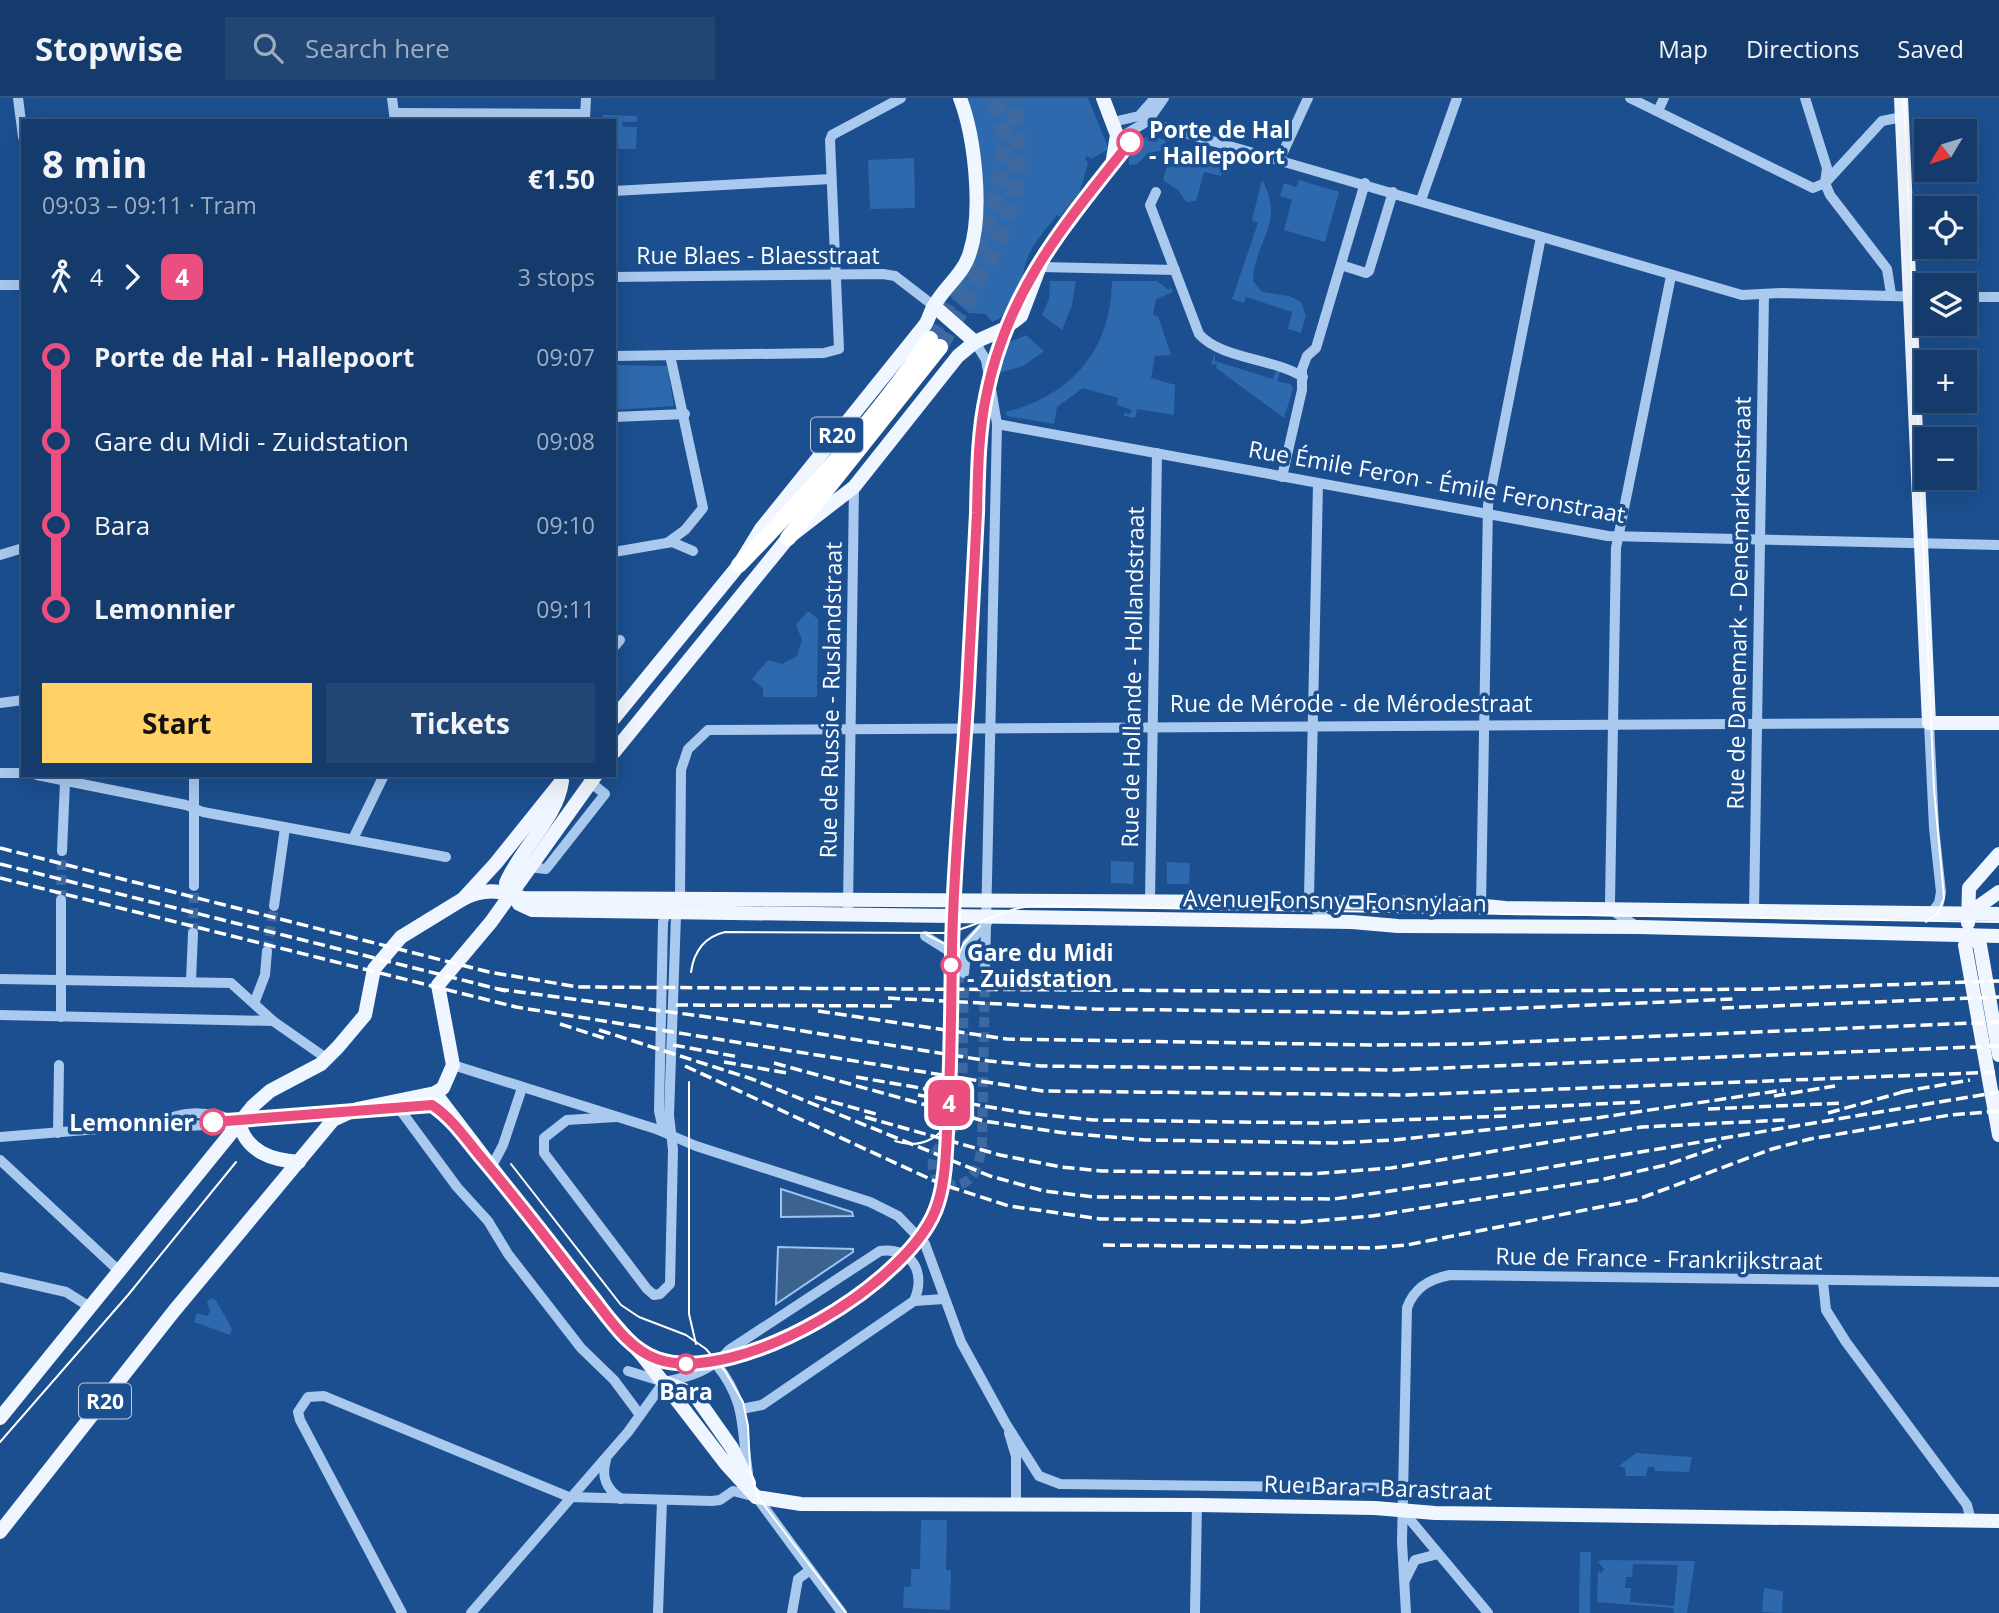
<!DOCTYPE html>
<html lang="en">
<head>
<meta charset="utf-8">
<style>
	:root { --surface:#143b6b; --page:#214673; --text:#f1f3f6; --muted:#9dadc1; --line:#33557e; --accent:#ffd166 }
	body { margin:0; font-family:"Open Sans",sans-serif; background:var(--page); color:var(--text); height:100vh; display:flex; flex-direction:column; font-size:26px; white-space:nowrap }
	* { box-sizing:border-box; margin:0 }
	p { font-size:23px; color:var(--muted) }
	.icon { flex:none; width:38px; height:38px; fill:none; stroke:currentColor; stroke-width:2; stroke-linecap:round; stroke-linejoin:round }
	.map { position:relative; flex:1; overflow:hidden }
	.panel { position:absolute; left:21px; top:21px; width:595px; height:658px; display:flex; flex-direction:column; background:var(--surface); border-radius:0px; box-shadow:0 7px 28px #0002,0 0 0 2px var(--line) }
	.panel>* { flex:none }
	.badge { padding:0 14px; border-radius:10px; font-size:24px; line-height:46px }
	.needle { width:46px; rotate:232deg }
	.controls { position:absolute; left:1914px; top:21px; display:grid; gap:14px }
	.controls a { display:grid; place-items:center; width:63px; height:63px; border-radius:0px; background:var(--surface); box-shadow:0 7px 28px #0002,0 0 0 2px var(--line); font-size:35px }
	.map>.badge { position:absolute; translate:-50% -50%; box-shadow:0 0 0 4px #fff }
	.legs { display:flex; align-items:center; gap:10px; height:77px; padding:0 21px; font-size:23px }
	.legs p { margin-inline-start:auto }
	.head { display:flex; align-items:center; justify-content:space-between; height:119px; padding:0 21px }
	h1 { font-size:38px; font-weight:700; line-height:52px }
	.cta { display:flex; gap:14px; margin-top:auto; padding:14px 21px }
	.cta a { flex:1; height:80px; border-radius:0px; background:var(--accent); color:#111; font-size:28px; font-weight:700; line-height:80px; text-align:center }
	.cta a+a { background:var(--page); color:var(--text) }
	ul { padding:0 21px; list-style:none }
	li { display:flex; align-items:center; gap:24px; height:84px; font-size:26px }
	li i { display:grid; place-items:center; width:10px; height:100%; margin:0 9px; background:currentColor }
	li i::after { content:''; width:18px; height:18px; margin:-9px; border:5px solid; border-radius:50%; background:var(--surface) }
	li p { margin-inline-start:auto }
	li:first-child i { background:linear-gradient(#0000 50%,currentColor 0) }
	li:last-child i { background:linear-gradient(currentColor 50%,#0000 0) }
	header { display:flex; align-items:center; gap:42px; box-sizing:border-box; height:98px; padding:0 35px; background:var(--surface); border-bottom:2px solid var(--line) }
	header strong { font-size:33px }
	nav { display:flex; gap:38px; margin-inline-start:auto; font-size:24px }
	.search { width:490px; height:63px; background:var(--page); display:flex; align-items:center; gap:18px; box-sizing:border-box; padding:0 24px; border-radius:0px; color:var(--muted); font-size:26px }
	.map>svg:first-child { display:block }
</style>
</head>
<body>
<header>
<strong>Stopwise</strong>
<div class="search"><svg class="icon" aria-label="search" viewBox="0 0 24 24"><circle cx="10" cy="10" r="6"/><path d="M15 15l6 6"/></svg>Search here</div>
<nav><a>Map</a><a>Directions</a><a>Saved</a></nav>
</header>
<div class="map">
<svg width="1999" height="1515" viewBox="0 0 1999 1515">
	<rect width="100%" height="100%" fill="#1b4f8f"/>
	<g fill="#2e69ad" fill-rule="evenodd">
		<path d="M 968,0 L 1088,0 L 1107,47 L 1107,52 L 1091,61 L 1087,58 L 1085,61 L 1088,64 L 1080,93 L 1060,119 L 1057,117 C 1047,130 1035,143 1028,158 C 1016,187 1031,208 992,224 L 986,216 L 969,215 L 951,200 C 955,183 973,171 978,153 C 990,111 980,41 968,0 Z"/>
		<path d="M 603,17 L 637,18 L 637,24 L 622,24 L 623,29 L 637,29 L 636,51 L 614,51 L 614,23 L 603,23 Z"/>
		<path d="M 1151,38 L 1166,42 L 1164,52 L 1148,55 L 1137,66 L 1129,67 C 1128,51 1135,41 1151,38 Z"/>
		<path d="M 914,60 L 915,110 L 870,111 L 868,62 Z"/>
		<path d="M 1176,64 L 1193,65 L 1193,69 L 1194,66 L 1223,69 L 1221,78 L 1204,74 L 1196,103 L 1186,104 L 1179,93 L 1163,82 L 1166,70 Z"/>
		<path d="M 1262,82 C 1286,125 1254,144 1253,183 L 1262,194 L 1289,198 L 1301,204 L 1306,217 L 1301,235 L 1288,231 L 1292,214 L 1246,199 L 1244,205 L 1232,201 L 1258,125 L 1252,122 Z"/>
		<path d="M 1299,82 L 1339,94 L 1325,144 L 1284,132 L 1292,102 L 1280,98 L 1284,85 L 1296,89 Z"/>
		<path d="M 1050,183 L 1076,183 L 1072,207 L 1062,232 L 1042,217 L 1049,201 Z"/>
		<path d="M 1112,183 L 1157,183 L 1170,193 L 1169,186 L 1173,194 L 1156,201 L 1153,217 L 1158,218 L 1171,257 L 1155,258 L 1151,280 L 1175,287 L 1174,317 L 1137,311 L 1135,320 L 1124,318 L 1124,315 L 1130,316 L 1132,312 L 1117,307 L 1118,300 L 1083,290 L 1057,309 L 1054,326 L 1007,318 L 1006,314 C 1073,297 1111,251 1112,183 Z"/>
		<path d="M 1026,237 L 1044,253 L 1023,268 L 999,275 L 994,251 Z"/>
		<path d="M 1215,254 L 1215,263 L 1273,281 L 1276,273 L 1280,274 L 1277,283 L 1290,286 L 1293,291 L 1284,320 L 1216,270 L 1217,266 L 1211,267 Z"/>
		<path d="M 614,267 L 667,268 L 674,308 L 614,312 Z"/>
		<path d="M 808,513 L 818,521 L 817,599 L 763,599 L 763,590 L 752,581 L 768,562 L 782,566 L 797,558 L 802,542 L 796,527 Z"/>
		<path d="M 1111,763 L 1134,764 L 1133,786 L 1111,785 Z"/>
		<path d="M 1167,764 L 1190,765 L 1189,786 L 1167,786 Z"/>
		<path d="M 211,1200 L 216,1202 L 232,1231 L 230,1237 L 194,1224 L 197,1215 L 207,1218 L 210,1213 L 207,1204 Z"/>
		<path d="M 1636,1355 L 1692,1359 L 1689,1374 L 1655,1373 L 1654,1369 L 1648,1369 L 1646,1378 L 1626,1378 L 1625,1370 L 1619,1368 Z"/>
		<path d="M 921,1422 L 947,1422 L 946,1472 L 951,1472 L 950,1512 L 903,1510 L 904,1489 L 911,1488 L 911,1471 L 920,1471 Z"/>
		<path d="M 1580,1454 L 1591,1454 L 1590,1515 L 1579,1515 Z"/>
		<path d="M 1602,1462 L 1695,1463 L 1687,1515 L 1674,1515 L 1673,1510 L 1597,1504 L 1598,1473 L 1601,1475 L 1604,1471 L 1598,1464 ZM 1633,1466 L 1678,1467 L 1674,1508 L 1630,1504 L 1631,1490 L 1625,1490 L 1626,1479 L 1632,1479 Z"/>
		<path d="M 1764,1490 L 1783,1493 L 1782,1515 L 1762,1514 Z"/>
	</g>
	<g fill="#3c6290" stroke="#9cc4f0" stroke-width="2">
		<path d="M 781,1091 L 852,1114 L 853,1118 L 781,1119 Z"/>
		<path d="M 778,1149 L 853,1151 L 853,1154 L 776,1206 Z"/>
	</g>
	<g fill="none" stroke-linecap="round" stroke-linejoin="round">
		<g stroke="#3d69a0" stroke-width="10" stroke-dasharray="10 5" stroke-linecap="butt">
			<path d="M 61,802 L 62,753"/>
			<path d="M 193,835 L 194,788"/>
			<path d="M 267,853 L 274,808"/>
			<path d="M 964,875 L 962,1014 C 956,1038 922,1053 936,1079 L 954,1088 C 975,1085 979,1066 982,1048 L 985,873"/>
		</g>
		<g stroke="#3d69a0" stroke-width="16" stroke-dasharray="16 8" stroke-linecap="butt">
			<path d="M 930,241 C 963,174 1028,77 994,0"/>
			<path d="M 940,249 C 992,157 1033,111 1012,0"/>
		</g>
		<g stroke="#a9c9ee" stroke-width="10">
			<path d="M 18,0 L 23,39"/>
			<path d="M 392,0 L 395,23"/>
			<path d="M 1630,0 L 1813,90 L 1825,85 L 1882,23 L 1902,19"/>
			<path d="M 1805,0 L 1827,70 L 1825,85"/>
			<path d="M 1146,10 L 1145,17 L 1157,27 L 1742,197 L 1782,195 L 1927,199"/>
			<path d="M 1658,13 L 1664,0"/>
			<path d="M 394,15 L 585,16"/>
			<path d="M 585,20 L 586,0"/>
			<path d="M 1113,24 L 1139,18 L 1155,0"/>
			<path d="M 1118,47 L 1124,37 L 1148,23 L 1164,0"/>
			<path d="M 1280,61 L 1308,0"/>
			<path d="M 1825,85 L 1830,97 L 1887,171 L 1891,196"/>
			<path d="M 614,93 L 831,81"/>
			<path d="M 1156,94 L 1150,107 L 1199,236 C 1221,261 1273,260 1303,279"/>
			<path d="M 1421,102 L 1457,0"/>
			<path d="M 1341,167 L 1366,175 L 1369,173 L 1393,94"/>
			<path d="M 1041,169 L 1175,172"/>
			<path d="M 614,179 L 883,176 L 895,178 L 934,208"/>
			<path d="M 0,187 L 23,187"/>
			<path d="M 1965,199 L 1999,199"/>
			<path d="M 975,244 L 986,262 L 997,326 L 985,873"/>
			<path d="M 614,258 L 824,255 L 839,251 L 830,42 L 832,37 L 901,0"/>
			<path d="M 614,319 L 685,316"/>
			<path d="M 997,326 L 1608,438 L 1999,447"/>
			<path d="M 1282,379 L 1302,292 L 1302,271 L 1307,258 L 1316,250 L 1365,85"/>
			<path d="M 1318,386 L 1309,799 L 1316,812 L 1330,824"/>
			<path d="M 667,445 L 685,432 L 703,410 L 670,257"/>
			<path d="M 614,454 L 672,444 L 693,453"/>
			<path d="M 0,457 L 23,450"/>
			<path d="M 614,549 L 620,542"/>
			<path d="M 0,605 L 23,602"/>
			<path d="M 0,675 L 23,675"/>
			<path d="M 37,677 L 186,707 L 203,714 L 446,759"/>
			<path d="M 194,677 L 194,788"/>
			<path d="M 353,741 L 384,677"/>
			<path d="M 62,753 L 65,684"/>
			<path d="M 528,769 L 546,771 L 605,696 L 590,684"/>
			<path d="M 1150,803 L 1157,355"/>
			<path d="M 1481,807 L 1488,407 L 1541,139"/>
			<path d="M 274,808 L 285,730"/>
			<path d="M 848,809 L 854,389"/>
			<path d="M 1754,814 L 1764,197"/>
			<path d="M 1638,829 L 1611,812 L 1610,804 L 1616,450 L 1671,178"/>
			<path d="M 925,838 L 957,858 L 963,869"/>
			<path d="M 964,875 L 967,846 L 987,825"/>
			<path d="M 0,881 L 231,885 L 273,923 L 326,960"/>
			<path d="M 191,883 L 193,835"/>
			<path d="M 255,903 L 265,877 L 267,853"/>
			<path d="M 0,917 L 273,923"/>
			<path d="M 61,919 L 61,802"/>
			<path d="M 453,967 L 656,1031 L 696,1048 L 870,1104 L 898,1118 L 925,1146 L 961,1244 L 1006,1326 L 1039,1378 L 1060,1386 L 1403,1390"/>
			<path d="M 398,1002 L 401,1013 L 457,1089 L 488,1123 L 508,1156 L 581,1250 L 614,1282 L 640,1317"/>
			<path d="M 616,1019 L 567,1022 L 544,1040 L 544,1055 L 647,1191 L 654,1197 L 660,1196 L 670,1186 L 673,1052 L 669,1017 L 676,818 L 680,799 L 681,672 L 688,651 L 708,632 L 1929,625 L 1934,730 L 1941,794 L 1939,805 L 1930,817"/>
			<path d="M 160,1026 C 180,1011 218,1013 239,1025"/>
			<path d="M 58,1035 L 59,967"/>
			<path d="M 670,1037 L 662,1027 L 659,1013 L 663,824 L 666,814 L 670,811"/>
			<path d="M 0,1039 L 160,1026 L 170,1029 L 239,1025"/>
			<path d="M 0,1062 L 119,1173"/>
			<path d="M 492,1068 L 503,1047 L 522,990"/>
			<path d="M 0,1179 L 66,1194 L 90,1209"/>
			<path d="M 1823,1184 L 1826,1212 L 1846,1244 L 1967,1407 L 1971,1423"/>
			<path d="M 716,1266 C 747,1304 741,1330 748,1375"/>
			<path d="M 628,1273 L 664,1284"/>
			<path d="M 741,1311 L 762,1307 L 914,1203 L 944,1201"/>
			<path d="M 1009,1335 L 1016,1358 L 1016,1405"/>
			<path d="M 606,1362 C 601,1379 606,1391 621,1401"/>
			<path d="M 755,1397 L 842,1515"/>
			<path d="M 1402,1412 L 1488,1515"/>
			<path d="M 1405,1482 L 1415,1462 L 1438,1456"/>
			<path d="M 402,1515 L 300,1322 L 298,1314 L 308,1299 L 324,1298 L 569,1399 L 712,1403 L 720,1402 L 733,1393 L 756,1399"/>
			<path d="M 471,1515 L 628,1334 L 664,1284 C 690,1279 712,1272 729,1252 L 880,1153 C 913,1149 926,1175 914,1203"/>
			<path d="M 658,1515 L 662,1402"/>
			<path d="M 792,1515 L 798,1481 L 810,1472"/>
			<path d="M 1195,1515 L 1197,1407"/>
			<path d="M 1406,1515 L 1402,1444 L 1407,1210 C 1414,1190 1429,1181 1450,1177 L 1999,1184"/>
		</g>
		<g stroke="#f0f6ff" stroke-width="14">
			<path d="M 1901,0 L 1929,625 L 1999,625"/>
			<path d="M 934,208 L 975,244"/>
			<path d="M 614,620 L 739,467 L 761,431 L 925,227 C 929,221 930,214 934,208 C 944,189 964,176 970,154 C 983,114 975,39 960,0"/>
			<path d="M 614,654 L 788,440 L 854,389 L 958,258 L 975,244 L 1004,231 L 1021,218 L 1045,155 L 1112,67 L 1117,37 L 1103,0"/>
			<path d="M 562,683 C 557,721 521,749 506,785 L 519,806 L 532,812 L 1352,824 L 1398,828 L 1638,829 L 1999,838"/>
			<path d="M 463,801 C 482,790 503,792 523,800 L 1456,805 L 1505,810 L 1999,816"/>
			<path d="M 1968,816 L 1999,794"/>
			<path d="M 1968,825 L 1969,790 L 1999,756"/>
			<path d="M 1970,836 L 1965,847 L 1999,1037"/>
			<path d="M 1970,836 L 1980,847 L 1999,957"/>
			<path d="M 435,995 L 589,1197 L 642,1257 L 726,1366 L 756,1399"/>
			<path d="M 239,1025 C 247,1054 271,1062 299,1064"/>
			<path d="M 664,1284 L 694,1296 L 732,1350 L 749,1385"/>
			<path d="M 0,1320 L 253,1008 L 270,993 L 321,966 L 338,949 L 365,917 L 374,871 L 401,839 L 463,801 L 496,765 L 561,684"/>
			<path d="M 756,1399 L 801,1406 L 1197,1407 L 1375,1410 L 1435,1415 L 1999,1423"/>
			<path d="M 0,1434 L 174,1213 L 333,1022 L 357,1011 L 435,995 L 443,990 L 453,967 L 438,887 L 491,824 L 596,677"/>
		</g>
		<g stroke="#fff" stroke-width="16">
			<path d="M 788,440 L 940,249"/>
			<path d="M 739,467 C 807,397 875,322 930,241"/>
		</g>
		<g stroke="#fff" stroke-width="2">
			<path d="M 1904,0 L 1934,691 L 1944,800 L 1938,815 L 1926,824"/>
			<path d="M 954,868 L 963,847 L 980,828"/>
			<path d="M 691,874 C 694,853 704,839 725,834 L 944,835 C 976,831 1002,809 1035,808 L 1999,824"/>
			<path d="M 689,984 L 689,1216 L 696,1246"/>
			<path d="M 895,1043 C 922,1052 945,1039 952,1012 L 956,869 L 945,846 L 927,837"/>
			<path d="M 511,1066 L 621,1207 L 639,1219 L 686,1237 L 706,1251 L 725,1273 L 743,1304 L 748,1328 L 750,1371 L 758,1399 L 846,1515"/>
			<path d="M 0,1344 L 128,1197 L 236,1064"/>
		</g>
		<g stroke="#fff" stroke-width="3.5" stroke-dasharray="12 5" stroke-linecap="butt">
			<path d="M 0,750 L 489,874 L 578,889 L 1413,894 L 1766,891 L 1999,883"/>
			<path d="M 0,766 L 506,893"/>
			<path d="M 0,780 L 516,909 L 1043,993 L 1406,997 L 1999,974"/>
			<path d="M 497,891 L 753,925 L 989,963 L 1041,968 L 1392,972 L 1999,948"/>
			<path d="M 888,900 L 1094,911 L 1401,915 L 1734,901"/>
			<path d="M 676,907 L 897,908"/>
			<path d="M 1722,910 L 1999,899"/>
			<path d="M 818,913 L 1007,941 L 1373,947 L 1467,946 L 1999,924"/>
			<path d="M 560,926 L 607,941"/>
			<path d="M 599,932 L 752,981 L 990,1078 L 1044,1093 L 1094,1099 L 1334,1101 L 1509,1076 L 1999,994"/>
			<path d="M 673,947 L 739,959"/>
			<path d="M 724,964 L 787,975"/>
			<path d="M 774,965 L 984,1023 L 1065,1035 L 1146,1042 L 1334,1045 L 1394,1042 L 1596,1020 L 1784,992"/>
			<path d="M 685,968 L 941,1086 L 1009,1108 L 1101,1121 L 1302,1124 L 1372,1118 L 1600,1082 L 1666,1067 L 1721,1048"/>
			<path d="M 856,979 L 932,992"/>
			<path d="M 1901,994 L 1970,982"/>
			<path d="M 918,997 L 1026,1015 L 1093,1022 L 1316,1025 L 1507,1018"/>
			<path d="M 1774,998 L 1835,988"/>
			<path d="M 815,999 L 876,1016"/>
			<path d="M 1494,1011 L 1640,1004"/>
			<path d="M 1708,1011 L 1844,1005"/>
			<path d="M 1828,1015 L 1910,992"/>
			<path d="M 865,1019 L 1000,1057 L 1061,1069 L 1102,1073 L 1309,1076 L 1391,1070 L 1642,1029 L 1785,1022"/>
			<path d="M 1103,1147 L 1371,1150 L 1407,1147 L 1636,1102 L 1772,1051 L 1810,1041 L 1950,1017 L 1999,1013"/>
		</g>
	</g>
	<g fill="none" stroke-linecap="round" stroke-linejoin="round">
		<g stroke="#fff" stroke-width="16">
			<path id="line-1" d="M 213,1024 L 432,1007 C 452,1020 466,1041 481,1059 C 520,1105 556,1153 593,1200 C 611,1223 629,1251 657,1261 C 737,1289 915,1183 938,1105 C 945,1083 946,1057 947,1034 C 951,974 951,914 952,855 C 953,759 965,663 969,568 C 972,517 974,466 977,415 C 978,376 978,337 986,299 C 1007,192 1065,126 1130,44"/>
		</g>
		<use href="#line-1" stroke="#ea4f80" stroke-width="10"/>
	</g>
	<g fill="#fff" stroke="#ea4f80" stroke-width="3.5">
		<circle cx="1130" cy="44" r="12"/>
		<circle cx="951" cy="867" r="9"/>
		<circle cx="213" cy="1024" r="12"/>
		<circle cx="686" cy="1266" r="9"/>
	</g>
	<g text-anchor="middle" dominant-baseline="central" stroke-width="7" stroke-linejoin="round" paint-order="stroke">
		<g fill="#1b4f8f" stroke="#bbcadd" stroke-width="2">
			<rect x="811" y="319.5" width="52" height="35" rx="5"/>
			<rect x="79" y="1285.5" width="52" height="35" rx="5"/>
		</g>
		<g font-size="21" font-weight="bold" fill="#fff">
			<text x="837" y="337">R20</text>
			<text x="105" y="1303">R20</text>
		</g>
		<g font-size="23" font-weight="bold" fill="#fff" stroke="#1b4f8f" text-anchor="start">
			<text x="1149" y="31">Porte de Hal<tspan x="1149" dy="26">- Hallepoort</tspan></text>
			<text x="967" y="854">Gare du Midi<tspan x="967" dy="26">- Zuidstation</tspan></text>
			<text x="194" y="1024" text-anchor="end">Lemonnier</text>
			<text x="686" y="1293" text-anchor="middle">Bara</text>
		</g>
		<g font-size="23" fill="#fff" stroke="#1b4f8f">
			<text x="758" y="157">Rue Blaes - Blaesstraat</text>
			<text transform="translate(1437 383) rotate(10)">Rue Émile Feron - Émile Feronstraat</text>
			<text transform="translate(1738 505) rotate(-89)">Rue de Danemark - Denemarkenstraat</text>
			<text transform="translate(1132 579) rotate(-89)">Rue de Hollande - Hollandstraat</text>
			<text transform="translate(830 602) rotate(-89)">Rue de Russie - Ruslandstraat</text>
			<text x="1351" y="605">Rue de Mérode - de Mérodestraat</text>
			<text transform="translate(1335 802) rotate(1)">Avenue Fonsny - Fonsnylaan</text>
			<text transform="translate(1659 1160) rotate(1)">Rue de France - Frankrijkstraat</text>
			<text transform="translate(1378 1389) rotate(2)">Rue Bara - Barastraat</text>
		</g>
	</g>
</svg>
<div class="controls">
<a><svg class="needle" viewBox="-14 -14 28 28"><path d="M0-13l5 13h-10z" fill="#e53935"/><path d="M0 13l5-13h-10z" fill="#9dadc1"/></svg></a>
<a><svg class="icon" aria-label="locate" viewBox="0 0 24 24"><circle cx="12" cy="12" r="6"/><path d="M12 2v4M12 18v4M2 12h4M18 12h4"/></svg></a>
<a><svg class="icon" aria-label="layers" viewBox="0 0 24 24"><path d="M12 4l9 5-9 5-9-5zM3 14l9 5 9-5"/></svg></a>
<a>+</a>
<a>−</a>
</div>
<b class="badge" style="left:949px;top:1005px;background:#ea4f80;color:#fff">4</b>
<section class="panel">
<div class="head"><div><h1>8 min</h1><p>09:03 – 09:11 · Tram</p></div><b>€1.50</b></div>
<div class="legs"><svg class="icon" aria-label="walk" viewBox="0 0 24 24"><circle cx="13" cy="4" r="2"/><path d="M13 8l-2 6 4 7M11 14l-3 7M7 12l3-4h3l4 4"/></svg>4<svg class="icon" aria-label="forward" viewBox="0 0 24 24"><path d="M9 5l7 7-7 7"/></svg><b class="badge" style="background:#ea4f80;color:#fff">4</b><p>3 stops</p></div>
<ul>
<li><i style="color:#ea4f80"></i><b>Porte de Hal - Hallepoort</b><p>09:07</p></li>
<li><i style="color:#ea4f80"></i><span>Gare du Midi - Zuidstation</span><p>09:08</p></li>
<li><i style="color:#ea4f80"></i><span>Bara</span><p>09:10</p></li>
<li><i style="color:#ea4f80"></i><b>Lemonnier</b><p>09:11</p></li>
</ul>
<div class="cta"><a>Start</a><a>Tickets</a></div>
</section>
</div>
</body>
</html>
